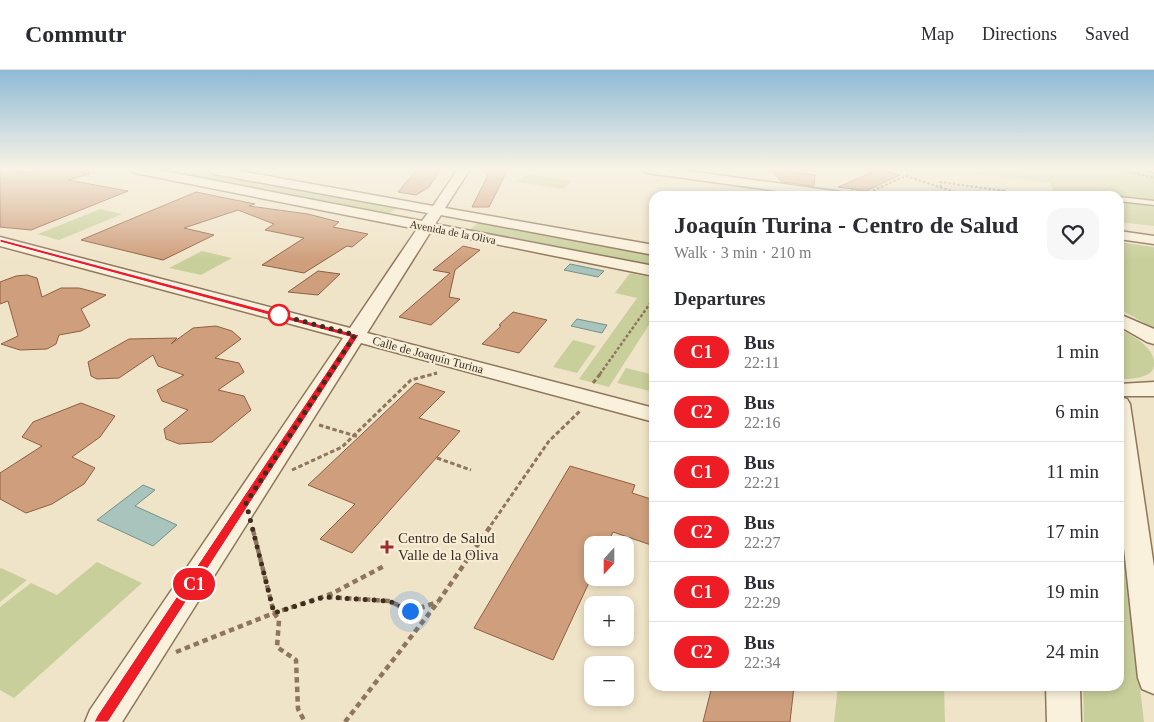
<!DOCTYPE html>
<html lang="en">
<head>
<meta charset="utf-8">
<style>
	:root { --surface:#fff; --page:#f7f7f7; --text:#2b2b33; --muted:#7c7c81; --line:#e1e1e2 }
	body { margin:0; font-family:"Times New Roman",serif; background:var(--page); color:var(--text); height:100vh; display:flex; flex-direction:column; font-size:19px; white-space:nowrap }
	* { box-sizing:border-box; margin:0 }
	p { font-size:16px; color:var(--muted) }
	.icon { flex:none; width:28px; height:28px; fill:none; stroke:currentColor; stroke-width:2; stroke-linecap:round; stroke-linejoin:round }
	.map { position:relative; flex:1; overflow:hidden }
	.side { position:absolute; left:649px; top:121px; width:475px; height:500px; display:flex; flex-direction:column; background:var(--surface); border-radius:15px; box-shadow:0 2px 8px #0003 }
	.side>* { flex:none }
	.badge { padding:0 10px; border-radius:16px; font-size:18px; line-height:32px }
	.needle { width:32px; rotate:201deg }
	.tools { position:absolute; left:584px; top:466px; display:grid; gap:10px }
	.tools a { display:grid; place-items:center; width:50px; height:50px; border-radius:10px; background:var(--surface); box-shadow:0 2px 8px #0003; font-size:25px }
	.you { position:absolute; width:25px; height:25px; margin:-12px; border:4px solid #fff; border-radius:50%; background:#1a73e8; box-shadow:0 0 0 8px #1a73e833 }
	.map>.badge { position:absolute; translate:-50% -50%; box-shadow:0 0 0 2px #fff }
	h2 { padding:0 25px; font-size:19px; line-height:45px }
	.round { display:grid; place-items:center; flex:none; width:52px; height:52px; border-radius:15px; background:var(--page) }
	.head { display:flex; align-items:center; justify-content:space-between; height:85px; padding:0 25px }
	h1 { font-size:24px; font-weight:700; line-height:38px }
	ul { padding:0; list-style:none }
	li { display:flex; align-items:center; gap:15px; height:60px; padding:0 25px; border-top:1px solid var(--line) }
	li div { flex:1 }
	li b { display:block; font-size:19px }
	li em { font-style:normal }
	li .badge { min-width:55px; font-weight:700; text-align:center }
	header { display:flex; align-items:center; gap:30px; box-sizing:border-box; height:70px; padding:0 25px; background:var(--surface); border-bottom:1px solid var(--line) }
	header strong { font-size:24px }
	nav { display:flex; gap:28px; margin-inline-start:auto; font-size:18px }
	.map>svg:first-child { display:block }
</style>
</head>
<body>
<header>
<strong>Commutr</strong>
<nav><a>Map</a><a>Directions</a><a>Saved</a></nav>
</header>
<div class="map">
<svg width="1154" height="652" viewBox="0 0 1154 652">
	<rect width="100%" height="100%" fill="#f0e4c8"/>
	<g fill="#c9cf9b">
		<path d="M 154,99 L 197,99 L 399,137 L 388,144 Z"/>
		<path d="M 941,99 L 1154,99 L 1154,156 L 1119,152 L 1119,126 L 1055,126 L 1050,113 Z"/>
		<path d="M 527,104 L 572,111 L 563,119 L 517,112 Z"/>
		<path d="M 100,139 L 122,144 L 59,170 L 38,164 Z"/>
		<path d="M 479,152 L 654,185 L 654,195 L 469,160 Z"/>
		<path d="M 1119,172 L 1154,177 L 1154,258 L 1119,239 Z"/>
		<path d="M 202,181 L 232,188 L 201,205 L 169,198 Z"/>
		<path d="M 630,203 L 654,208 L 654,247 L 609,317 L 579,309 L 637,228 L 615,223 Z"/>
		<path d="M 1119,259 C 1132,265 1154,277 1154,293 C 1154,297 1153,301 1150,303 C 1141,309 1129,309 1119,309 Z"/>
		<path d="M 573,270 L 596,276 L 577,303 L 553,297 Z"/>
		<path d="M 626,298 L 654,305 L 654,322 L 617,313 Z"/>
		<path d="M 1119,439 L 1144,652 L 1084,652 L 1083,616 L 1119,616 Z"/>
		<path d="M 97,492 L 142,513 L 14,628 L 0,620 L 0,537 L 31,513 L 57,525 Z"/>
		<path d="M 1,498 L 27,510 L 0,532 L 0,499 Z"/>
		<path d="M 838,616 L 944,616 L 945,652 L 834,652 Z"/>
	</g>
	<g fill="#a9c4bc" stroke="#6f938a">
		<path d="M 570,194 L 604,201 L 598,207 L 564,200 Z"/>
		<path d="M 577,249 L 607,255 L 602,263 L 571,256 Z"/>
		<path d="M 143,415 L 155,420 L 135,436 L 177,455 L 153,476 L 97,450 Z"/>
	</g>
	<g fill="#cf9f7d" stroke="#8d5f41">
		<path d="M 0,99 L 30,102 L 39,99 L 88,99 L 89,104 L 68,110 L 128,121 L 31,160 L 0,157 Z"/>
		<path d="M 417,99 L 441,99 L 429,117 L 416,125 L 398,122 Z"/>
		<path d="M 491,99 L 508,99 L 489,137 L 472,137 Z"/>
		<path d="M 770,99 L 791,99 L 795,103 L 815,105 L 814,116 L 782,112 Z"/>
		<path d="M 880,99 L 900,105 L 866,121 L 838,117 Z"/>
		<path d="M 196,122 L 255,134 L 249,136 L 308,144 L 339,152 L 333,157 L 368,164 L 352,177 L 347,176 L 304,203 L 262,195 L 304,168 L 265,160 L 274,154 L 238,140 L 184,158 L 214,165 L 163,190 L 81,170 Z"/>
		<path d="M 463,176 L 480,180 L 455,200 L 449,227 L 460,229 L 431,255 L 399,247 L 450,203 L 433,200 Z"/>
		<path d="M 318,201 L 340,204 L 318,225 L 288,222 Z"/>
		<path d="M 27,205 L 37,208 L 42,227 L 61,218 L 79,218 L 106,225 L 81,239 L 90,256 L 81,261 L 59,265 L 56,274 L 47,279 L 20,280 L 1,274 L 18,266 L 8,231 L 0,234 L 0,212 L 16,206 Z"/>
		<path d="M 513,242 L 547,250 L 519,283 L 482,274 L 501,256 L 499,255 Z"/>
		<path d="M 216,256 L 232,261 L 241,269 L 215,288 L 239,293 L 244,302 L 218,320 L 244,326 L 251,340 L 212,372 L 179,374 L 166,369 L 164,359 L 188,340 L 162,331 L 157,320 L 184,305 L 158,296 L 153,285 L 119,308 L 97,309 L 91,306 L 88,292 L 129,269 L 177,268 L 171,274 L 193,258 Z"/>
		<path d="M 416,313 L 445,322 L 419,348 L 460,361 L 352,483 L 320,469 L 355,434 L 308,415 Z"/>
		<path d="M 81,333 L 115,346 L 100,367 L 72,387 L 95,398 L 84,414 L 52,434 L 26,443 L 0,429 L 0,403 L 42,376 L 22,367 L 33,352 Z"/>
		<path d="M 570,396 L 635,415 L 632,423 L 654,430 L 654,476 L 613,462 L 607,475 L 592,475 L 592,506 L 553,590 L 474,558 Z"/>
		<path d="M 712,616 L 794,616 L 790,652 L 703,652 Z"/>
	</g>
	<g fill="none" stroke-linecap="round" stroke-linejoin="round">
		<g stroke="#8d765c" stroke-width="3">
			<path id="lane" d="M 1119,127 L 1154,131 L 1154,135 L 1119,131 Z"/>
		</g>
		<g stroke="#8d765c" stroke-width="3">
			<g id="street">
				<path d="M 129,99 L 154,99 L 422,151 L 428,143 L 214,104 L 208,100 L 229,99 L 433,136 L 458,99 L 470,99 L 445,138 L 654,175 L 654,185 L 441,145 L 435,154 L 654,196 L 654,206 L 431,161 L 367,263 L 654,338 L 654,352 L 361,273 L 122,652 L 85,652 L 90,640 L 343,268 L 0,176 L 0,167 L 350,258 L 417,159 L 135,103 Z"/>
				<path d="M 641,99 L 674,99 L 841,122 L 847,126 L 815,126 L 647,103 Z"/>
				<path d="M 1119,161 L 1154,166 L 1154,174 L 1119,169 Z"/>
				<path d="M 1119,244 L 1154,259 L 1154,274 L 1147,272 L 1119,256 Z"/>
				<path d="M 1154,312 L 1154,326 L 1119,326 L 1119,314 Z"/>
				<path d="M 1119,327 L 1127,329 L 1130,334 L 1154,497 L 1154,624 L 1142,619 L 1138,608 L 1119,432 Z"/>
				<path d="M 1046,616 L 1080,616 L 1081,652 L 1047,652 Z"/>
			</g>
		</g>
		<g stroke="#8d765c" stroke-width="2" stroke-dasharray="2.5 2" stroke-linecap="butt">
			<path d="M 1120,99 L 1154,108"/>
			<path d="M 1140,99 L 1154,103"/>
			<path d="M 941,117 L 940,112 L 1005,121"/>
			<path d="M 851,119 L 870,122 L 906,106 L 961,124"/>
			<path d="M 968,125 L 1005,121 L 1006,126"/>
			<path d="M 957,126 L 961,124 L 970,126"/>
		</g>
		<g stroke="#8d765c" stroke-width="2.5" stroke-dasharray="3 2" stroke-linecap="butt">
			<path d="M 434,304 L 437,303"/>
			<path d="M 600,304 L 654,228"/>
		</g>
		<g stroke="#8d765c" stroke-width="3" stroke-dasharray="4.5 2.5" stroke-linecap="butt">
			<path d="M 593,313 L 601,303"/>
			<path d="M 319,355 L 359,367"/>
			<path d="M 437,388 L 471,400"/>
			<path d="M 292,400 L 342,377 L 411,310 L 437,303"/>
			<path d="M 491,455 L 549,371 L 581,340"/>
		</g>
		<g stroke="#8d765c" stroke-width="4.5" stroke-dasharray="5.5 4" stroke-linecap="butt">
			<path d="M 253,460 L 274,543 L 279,550 L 277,577 L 296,590 L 298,639 L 305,652"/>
			<path d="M 327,527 L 389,531 L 411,541 L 438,532"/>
			<path d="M 176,582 L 274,543 L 331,524 L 386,495"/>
			<path d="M 345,652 L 438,532 L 492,454"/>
		</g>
		<use href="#lane" fill="#faf1dc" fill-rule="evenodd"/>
		<use href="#street" fill="#faf1dc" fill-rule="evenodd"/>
	</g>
	<linearGradient id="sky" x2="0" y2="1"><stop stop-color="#8fbad6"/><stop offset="0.52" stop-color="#f8f3e6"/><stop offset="1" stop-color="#f8f3e6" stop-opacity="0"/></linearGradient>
	<rect width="1154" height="190" fill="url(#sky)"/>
	<path fill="#ee1c25" stroke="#fff" d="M 0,169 L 359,265 L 108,652 L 94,652 L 97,646 L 350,267 L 0,172 Z"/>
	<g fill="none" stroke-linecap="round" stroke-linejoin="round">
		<path stroke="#3d2e20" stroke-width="5" stroke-dasharray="0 9" d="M 279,245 L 355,265 L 246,433 L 274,543 L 324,527 L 389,531 L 410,541"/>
	</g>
	<circle fill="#fff" stroke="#ee1c25" stroke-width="2.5" cx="279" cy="245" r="10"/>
	<path fill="#9e2a2b" stroke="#f7eed8" stroke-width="2" d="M384.5 469.5h5v5h5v5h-5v5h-5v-5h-5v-5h5z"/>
	<g text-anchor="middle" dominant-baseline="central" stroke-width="4" stroke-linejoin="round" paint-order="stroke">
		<g font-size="11" fill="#3d2e20" stroke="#f7eed8">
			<text transform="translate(453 162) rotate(11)">Avenida de la Oliva</text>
		</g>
		<g font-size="12" fill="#3d2e20" stroke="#f7eed8">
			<text transform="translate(428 285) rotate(15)">Calle de Joaquín Turina</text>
		</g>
		<g font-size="15" fill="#3d2e20" stroke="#f7eed8" text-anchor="start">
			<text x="398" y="468">Centro de Salud<tspan x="398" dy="17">Valle de la Oliva</tspan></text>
		</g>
	</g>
</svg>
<div class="tools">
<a><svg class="needle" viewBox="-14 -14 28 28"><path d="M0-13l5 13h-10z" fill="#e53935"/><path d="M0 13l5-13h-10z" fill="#7c7c81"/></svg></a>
<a>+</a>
<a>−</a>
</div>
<div class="you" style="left:410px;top:541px"></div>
<b class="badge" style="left:194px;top:514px;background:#ee1c25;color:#fff">C1</b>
<section class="side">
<div class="head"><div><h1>Joaquín Turina - Centro de Salud</h1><p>Walk · 3 min · 210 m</p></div><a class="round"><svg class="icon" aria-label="heart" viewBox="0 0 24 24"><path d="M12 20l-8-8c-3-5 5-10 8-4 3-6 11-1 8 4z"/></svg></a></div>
<h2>Departures</h2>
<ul>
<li><span class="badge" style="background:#ee1c25;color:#fff">C1</span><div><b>Bus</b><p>22:11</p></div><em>1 min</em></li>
<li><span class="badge" style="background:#ee1c25;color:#fff">C2</span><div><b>Bus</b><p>22:16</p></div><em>6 min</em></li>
<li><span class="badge" style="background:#ee1c25;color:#fff">C1</span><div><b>Bus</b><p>22:21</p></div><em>11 min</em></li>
<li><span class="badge" style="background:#ee1c25;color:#fff">C2</span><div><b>Bus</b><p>22:27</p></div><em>17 min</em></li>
<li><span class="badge" style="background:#ee1c25;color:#fff">C1</span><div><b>Bus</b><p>22:29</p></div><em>19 min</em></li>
<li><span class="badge" style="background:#ee1c25;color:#fff">C2</span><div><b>Bus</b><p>22:34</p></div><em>24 min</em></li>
</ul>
</section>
</div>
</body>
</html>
